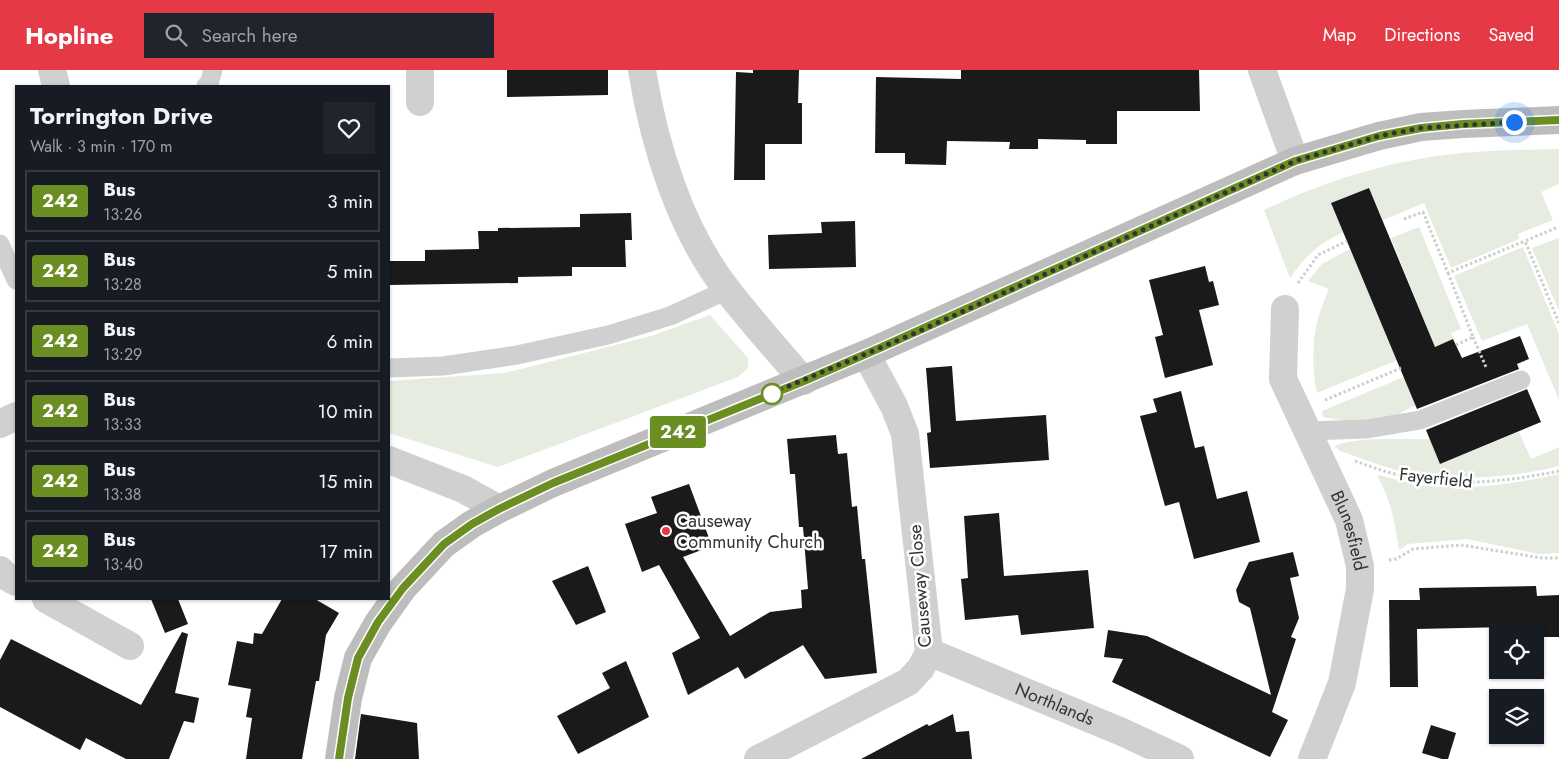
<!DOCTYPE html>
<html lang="en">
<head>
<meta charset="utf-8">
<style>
	:root { --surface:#171b24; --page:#20242c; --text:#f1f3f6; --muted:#9ea1a6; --line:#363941; --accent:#e63946 }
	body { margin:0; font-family:Jost,sans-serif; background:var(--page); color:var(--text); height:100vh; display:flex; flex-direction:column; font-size:19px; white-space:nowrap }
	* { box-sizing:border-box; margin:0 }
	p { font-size:16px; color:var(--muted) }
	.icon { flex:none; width:28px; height:28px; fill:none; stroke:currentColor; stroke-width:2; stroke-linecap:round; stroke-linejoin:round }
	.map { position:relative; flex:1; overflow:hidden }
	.details { position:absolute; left:15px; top:15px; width:375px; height:515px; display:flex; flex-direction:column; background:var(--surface); border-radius:0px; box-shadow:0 1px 4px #0004 }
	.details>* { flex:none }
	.badge { padding:0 10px; border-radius:4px; font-size:18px; line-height:32px }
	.controls { position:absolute; left:1489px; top:554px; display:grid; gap:10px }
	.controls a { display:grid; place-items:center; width:55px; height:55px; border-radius:0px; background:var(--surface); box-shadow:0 1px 4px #0004; font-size:25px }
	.you { position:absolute; width:25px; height:25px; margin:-12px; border:4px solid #fff; border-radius:50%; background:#1a73e8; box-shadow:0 0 0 8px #1a73e833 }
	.map>.badge { position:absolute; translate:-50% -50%; box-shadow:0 0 0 2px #fff }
	.round { display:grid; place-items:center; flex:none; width:52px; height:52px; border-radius:0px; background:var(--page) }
	.overview { display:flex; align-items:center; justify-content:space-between; height:85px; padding:0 15px }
	h1 { font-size:24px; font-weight:700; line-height:38px }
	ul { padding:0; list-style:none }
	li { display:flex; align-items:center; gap:15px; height:62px; margin:0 10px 8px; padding:0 5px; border:2px solid var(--line); border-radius:0px }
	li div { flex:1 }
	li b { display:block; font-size:19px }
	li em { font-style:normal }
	li .badge { min-width:55px; font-weight:700; text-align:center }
	header { display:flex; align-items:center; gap:30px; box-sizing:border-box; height:70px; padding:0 25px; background:var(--accent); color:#fff }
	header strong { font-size:24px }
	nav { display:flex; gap:28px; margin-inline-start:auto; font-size:18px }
	.search { width:350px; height:45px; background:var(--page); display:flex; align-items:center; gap:12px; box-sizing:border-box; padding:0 18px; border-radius:0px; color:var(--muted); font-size:19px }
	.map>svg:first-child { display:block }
</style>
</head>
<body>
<header>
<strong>Hopline</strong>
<div class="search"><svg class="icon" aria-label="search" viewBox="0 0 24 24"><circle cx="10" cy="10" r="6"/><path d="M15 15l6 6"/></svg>Search here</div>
<nav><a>Map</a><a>Directions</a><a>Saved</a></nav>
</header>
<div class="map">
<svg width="1559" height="689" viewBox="0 0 1559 689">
	<rect width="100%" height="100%" fill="#fff"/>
	<g fill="#e6ecdf">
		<path d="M 1559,79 L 1559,114 L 1541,122 L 1553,150 L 1518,164 L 1519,169 L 1451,198 L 1424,133 L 1383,150 L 1369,118 L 1331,133 L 1343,162 C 1316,176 1308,183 1290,208 L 1264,140 C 1321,113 1382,93 1445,85 C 1483,80 1521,80 1559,79 Z"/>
		<path d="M 1419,157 L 1461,259 L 1451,263 L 1453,269 L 1435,277 L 1391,168 Z"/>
		<path d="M 1559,168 L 1559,241 L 1532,178 Z"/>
		<path d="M 1523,177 L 1559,264 L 1559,330 L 1527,254 L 1482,271 L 1454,206 Z"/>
		<path d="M 1350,179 L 1397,290 L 1317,323 C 1312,302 1312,270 1318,249 C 1321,238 1325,229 1329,219 L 1308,211 L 1322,194 Z"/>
		<path d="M 710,245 L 748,288 L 748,298 L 738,307 L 498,397 L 389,363 L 389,311 L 505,303 L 651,266 Z"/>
		<path d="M 1404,307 L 1416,335 C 1404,341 1392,348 1379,351 C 1362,354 1339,350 1323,347 L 1322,341 Z"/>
		<path d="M 1519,362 L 1531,389 L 1559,377 L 1559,396 C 1518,407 1455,412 1413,404 C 1388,399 1364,389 1340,381 L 1335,376 C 1359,366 1403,370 1430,369 L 1440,394 Z"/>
		<path d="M 1559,404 L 1559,483 L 1539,484 L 1467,469 L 1408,474 L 1399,480 C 1395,452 1391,430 1377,405 C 1397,409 1417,416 1437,417 C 1477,419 1520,413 1559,404 Z"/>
	</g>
	<g fill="#1a1a1a">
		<path d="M 507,0 L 608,0 L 608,25 L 507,27 Z"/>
		<path d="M 753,0 L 799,0 L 798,33 L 802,33 L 802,74 L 765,74 L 765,110 L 734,110 L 736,2 L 753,3 Z"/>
		<path d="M 961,0 L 1199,0 L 1200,41 L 1117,41 L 1117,74 L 1086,74 L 1086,70 L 1038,69 L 1038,79 L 1009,79 L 1010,72 L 947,71 L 946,95 L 905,94 L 905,83 L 875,83 L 876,7 L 961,9 Z"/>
		<path d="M 1369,118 L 1435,277 L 1453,269 L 1462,288 L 1520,266 L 1529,289 L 1517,294 L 1519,299 L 1417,339 L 1331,133 Z"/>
		<path d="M 631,143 L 632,170 L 625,170 L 626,197 L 572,197 L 572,206 L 518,207 L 518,213 L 389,215 L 389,191 L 425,191 L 425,180 L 479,179 L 478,161 L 498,161 L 498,158 L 580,157 L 580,144 Z"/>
		<path d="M 855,151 L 856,197 L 769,199 L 768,165 L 822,163 L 821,152 Z"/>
		<path d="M 1205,196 L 1209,212 L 1213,211 L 1219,235 L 1199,240 L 1213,295 L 1165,308 L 1155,267 L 1163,265 L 1149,210 Z"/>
		<path d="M 952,296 L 956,351 L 1046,345 L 1049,390 L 930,398 L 927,363 L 931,362 L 926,298 Z"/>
		<path d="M 1527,319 L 1541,352 L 1440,394 L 1426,360 Z"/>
		<path d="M 1181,321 L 1195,378 L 1204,376 L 1217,429 L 1247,421 L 1260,472 L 1194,489 L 1179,432 L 1165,436 L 1140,346 L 1157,342 L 1153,329 Z"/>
		<path d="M 836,365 L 838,384 L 847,383 L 852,437 L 857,436 L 862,489 L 865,489 L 877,603 L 825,609 L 803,575 L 745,609 L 738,597 L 688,625 L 672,583 L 700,568 L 659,495 L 642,502 L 625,454 L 657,443 L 651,427 L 689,414 L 712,476 L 683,487 L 730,566 L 770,542 L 802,538 L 801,520 L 808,519 L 803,457 L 799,457 L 795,404 L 790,404 L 787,369 Z"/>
		<path d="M 999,443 L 1004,506 L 1088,500 L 1094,558 L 1021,565 L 1018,545 L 965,550 L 961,509 L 968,508 L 964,446 Z"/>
		<path d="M 1293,482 L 1299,506 L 1290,508 L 1299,548 L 1291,567 L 1296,569 L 1272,642 L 1288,650 L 1270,687 L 1112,612 L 1123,589 L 1104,587 L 1108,560 L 1147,566 L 1271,625 L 1250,538 L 1239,532 L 1236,520 L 1249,492 Z"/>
		<path d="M 588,496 L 606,542 L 576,555 L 552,511 Z"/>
		<path d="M 1536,516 L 1537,526 L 1559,525 L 1559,567 L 1535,567 L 1535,562 L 1509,562 L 1508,557 L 1417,559 L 1418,617 L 1390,617 L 1389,530 L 1420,530 L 1419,518 Z"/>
		<path d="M 151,529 L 178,529 L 188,554 L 165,563 Z"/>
		<path d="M 282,529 L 315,529 L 339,543 L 326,565 L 319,611 L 316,611 L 302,689 L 246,689 L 252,648 L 246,647 L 251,619 L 228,615 L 237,571 L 253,574 L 254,563 L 262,564 Z"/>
		<path d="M 182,562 L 188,564 L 175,623 L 199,628 L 194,653 L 184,651 L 169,689 L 126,689 L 86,668 L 80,680 L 0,637 L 0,590 L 11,569 L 141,635 Z"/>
		<path d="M 626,591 L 649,647 L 578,684 L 557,646 L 610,618 L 602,603 Z"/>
		<path d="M 361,644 L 417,653 L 419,689 L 355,689 Z"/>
		<path d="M 953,644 L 956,662 L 969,661 L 972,689 L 861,689 L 927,654 L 929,656 Z"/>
		<path d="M 1431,655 L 1456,663 L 1448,689 L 1442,689 L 1422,683 Z"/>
	</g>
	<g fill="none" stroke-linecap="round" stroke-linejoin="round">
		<g stroke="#cdcdcd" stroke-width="3" stroke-dasharray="2.5 2.5" stroke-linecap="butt">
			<path d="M 1404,149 L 1423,142 L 1448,203 L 1525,171"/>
			<path d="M 1556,158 L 1525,171 L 1559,253"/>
			<path d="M 1448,203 L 1473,267 L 1456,275"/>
			<path d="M 1298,213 L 1318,185 L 1347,171"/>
			<path d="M 1473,267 L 1486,297"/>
			<path d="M 1325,330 L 1401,298"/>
			<path d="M 1355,391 C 1367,395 1379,400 1391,403 C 1446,419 1504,412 1559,401"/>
			<path d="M 1389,490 L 1396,489 L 1413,479 L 1461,475 L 1542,488 L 1559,488"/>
		</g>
		<g stroke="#d0d0d0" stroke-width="19">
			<path d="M 206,16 L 209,14 L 213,0"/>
			<path d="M 0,174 L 16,210"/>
			<path d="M 389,298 L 443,296 L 517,285 L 608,265 L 670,246 L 727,220"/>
			<path d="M 1308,361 L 1367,359 L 1420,350 L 1521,310"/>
		</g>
		<g stroke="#d0d0d0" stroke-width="28">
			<path d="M 52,0 L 56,16"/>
			<path d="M 420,0 L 420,32"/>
			<path d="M 642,0 C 654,75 680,160 728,221 C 752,252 778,281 804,311"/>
			<path d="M 1262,0 L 1295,91"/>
			<path id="s1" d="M 1285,239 L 1283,309 L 1349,450 L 1360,496 L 1360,519 L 1342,613 L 1312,689"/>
			<path d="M 0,354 L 16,346"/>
			<path d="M 389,390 L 463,419 L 499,439"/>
			<path d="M 0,500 L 7,507 L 16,512"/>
			<path d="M 46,529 L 130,576"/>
			<path id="s2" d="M 929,582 L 1122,662 L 1180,689"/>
			<path d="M 758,689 L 908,612 L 921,598 L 929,582 L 905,364 L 894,336 L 866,284"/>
		</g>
		<path stroke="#bdbdbd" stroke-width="28" d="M 339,689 L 348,628 L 358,588 L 378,553 L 403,518 L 444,474 L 472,454 L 499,439 L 553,413 L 866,284 L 1295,91 L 1379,66 L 1421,57 L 1463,54 L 1559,50"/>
	</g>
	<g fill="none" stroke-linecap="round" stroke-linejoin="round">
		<g stroke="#fff" stroke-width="11">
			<path id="line" d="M 339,689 L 348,628 L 358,588 L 378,552 L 403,518 L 444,474 L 472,454 L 499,439 L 553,413 L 804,311 L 882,277 L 1295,91 L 1379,66 L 1421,58 L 1463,54 L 1559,50"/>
		</g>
		<use href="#line" stroke="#6b8e23" stroke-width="8"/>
		<path stroke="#333" stroke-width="5" stroke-dasharray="0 9" d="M 772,324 L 768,325 L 915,263 L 1295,91 L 1379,66 L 1421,58 L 1514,52"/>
	</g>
	<circle fill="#fff" stroke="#6b8e23" stroke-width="2.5" cx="772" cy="324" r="10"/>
	<circle fill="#e63946" stroke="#fff" stroke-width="2" cx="666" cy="461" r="5"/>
	<g text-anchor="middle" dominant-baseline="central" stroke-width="5" stroke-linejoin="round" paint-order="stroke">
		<g font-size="18" fill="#333" stroke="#fff">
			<text transform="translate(1436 408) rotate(6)">Fayerfield</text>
			<text stroke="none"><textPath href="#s1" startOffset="236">Blunesfield</textPath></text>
			<text transform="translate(920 516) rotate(-95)">Causeway Close</text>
			<text stroke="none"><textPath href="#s2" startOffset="136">Northlands</textPath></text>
		</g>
		<g font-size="18" fill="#333" stroke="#fff" text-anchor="start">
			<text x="676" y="451">Causeway<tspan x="676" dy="21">Community Church</tspan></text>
		</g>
	</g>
</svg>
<div class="controls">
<a><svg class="icon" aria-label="locate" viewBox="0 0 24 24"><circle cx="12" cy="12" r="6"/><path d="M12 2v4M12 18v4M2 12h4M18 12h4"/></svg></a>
<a><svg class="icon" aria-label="layers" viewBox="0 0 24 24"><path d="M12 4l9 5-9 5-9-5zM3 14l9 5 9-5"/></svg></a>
</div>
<div class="you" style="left:1514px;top:52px"></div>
<b class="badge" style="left:678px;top:362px;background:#6b8e23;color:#fff">242</b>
<section class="details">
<div class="overview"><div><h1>Torrington Drive</h1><p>Walk · 3 min · 170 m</p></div><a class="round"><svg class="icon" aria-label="heart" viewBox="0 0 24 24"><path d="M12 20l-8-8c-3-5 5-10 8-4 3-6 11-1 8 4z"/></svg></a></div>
<ul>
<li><span class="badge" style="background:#6b8e23;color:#fff">242</span><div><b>Bus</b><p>13:26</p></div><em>3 min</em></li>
<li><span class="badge" style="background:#6b8e23;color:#fff">242</span><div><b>Bus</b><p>13:28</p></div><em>5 min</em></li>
<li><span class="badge" style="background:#6b8e23;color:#fff">242</span><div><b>Bus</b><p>13:29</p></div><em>6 min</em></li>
<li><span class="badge" style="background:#6b8e23;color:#fff">242</span><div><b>Bus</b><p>13:33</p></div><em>10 min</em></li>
<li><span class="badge" style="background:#6b8e23;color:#fff">242</span><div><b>Bus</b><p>13:38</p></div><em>15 min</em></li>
<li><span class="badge" style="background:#6b8e23;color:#fff">242</span><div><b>Bus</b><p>13:40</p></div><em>17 min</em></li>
</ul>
</section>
</div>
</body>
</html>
